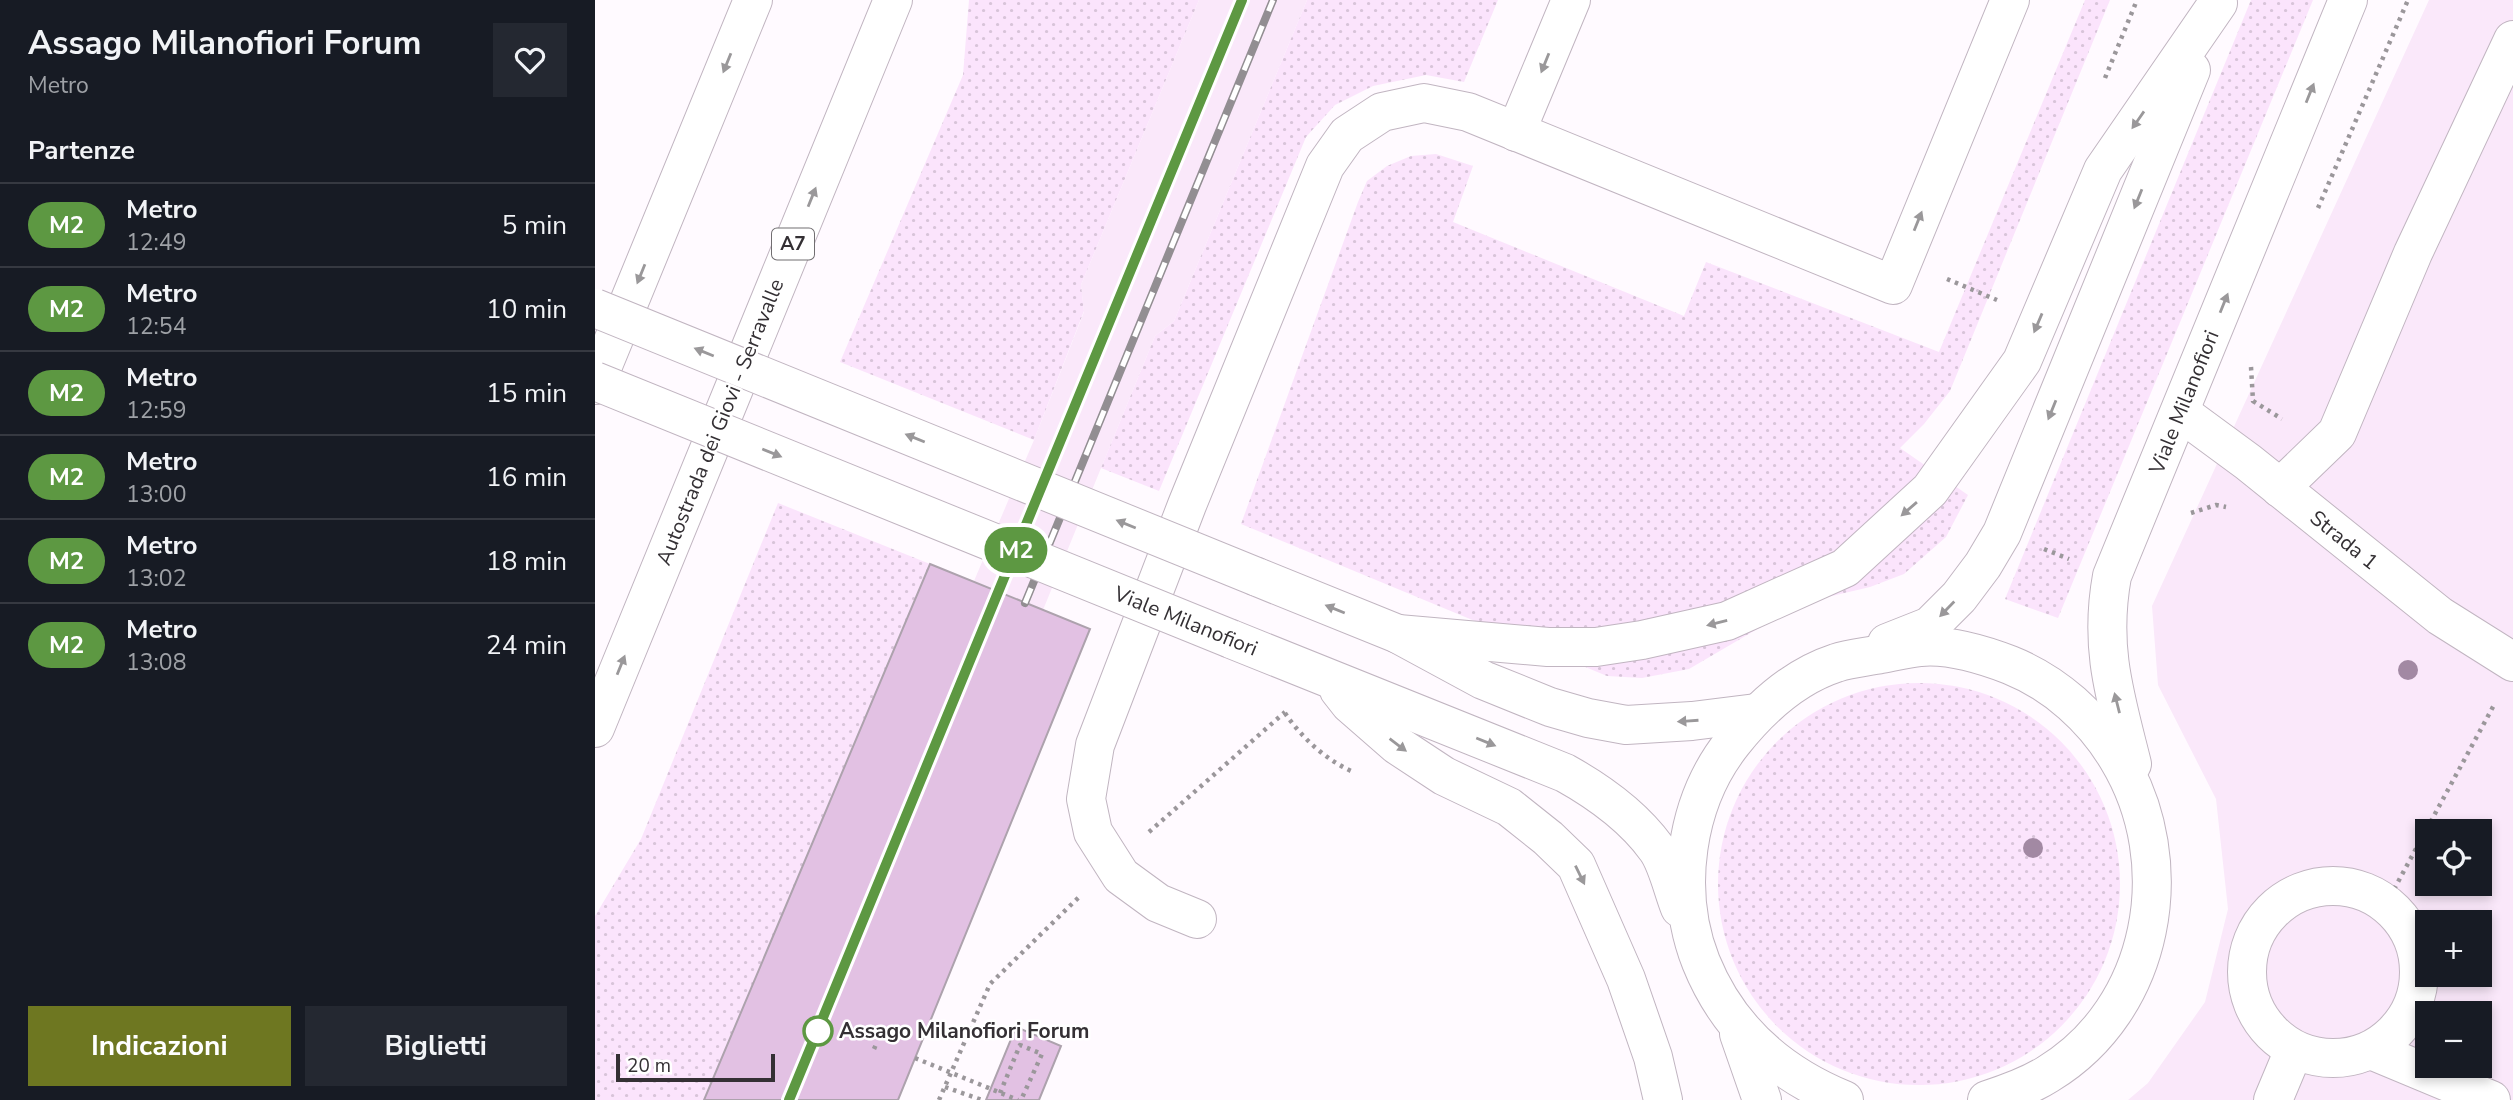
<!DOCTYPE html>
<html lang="it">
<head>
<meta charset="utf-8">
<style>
	:root { --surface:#171b24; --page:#242831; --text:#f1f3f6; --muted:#9ea1a6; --line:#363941; --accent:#6e7721 }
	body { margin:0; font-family:"Nunito Sans",sans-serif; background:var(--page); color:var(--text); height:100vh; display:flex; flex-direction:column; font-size:26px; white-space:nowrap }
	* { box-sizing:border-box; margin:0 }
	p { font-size:23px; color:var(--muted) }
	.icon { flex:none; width:38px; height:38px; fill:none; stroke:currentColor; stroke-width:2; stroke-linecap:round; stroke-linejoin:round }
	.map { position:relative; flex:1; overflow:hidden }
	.side { display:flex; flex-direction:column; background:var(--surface); width:595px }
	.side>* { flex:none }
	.badge { padding:0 14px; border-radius:23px; font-size:24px; line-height:46px }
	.controls { position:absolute; left:1820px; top:819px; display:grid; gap:14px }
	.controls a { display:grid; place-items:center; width:77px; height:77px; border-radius:0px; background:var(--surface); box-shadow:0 4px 10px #0003; font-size:35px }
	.scale { position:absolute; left:21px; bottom:18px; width:159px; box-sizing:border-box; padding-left:7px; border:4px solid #343034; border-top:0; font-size:19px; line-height:24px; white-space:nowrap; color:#343034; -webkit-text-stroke:5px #fff; paint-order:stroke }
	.map>.badge { position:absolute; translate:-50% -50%; box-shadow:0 0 0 4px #fff }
	h2 { padding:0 28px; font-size:26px; line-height:63px }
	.round { display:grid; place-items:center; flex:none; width:74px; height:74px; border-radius:0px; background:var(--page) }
	.summary { display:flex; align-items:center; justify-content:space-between; height:119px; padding:0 28px }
	h1 { font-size:33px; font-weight:700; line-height:52px }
	.button { display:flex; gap:14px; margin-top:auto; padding:14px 28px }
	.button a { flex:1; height:80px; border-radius:0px; background:var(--accent); color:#fff; font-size:28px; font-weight:700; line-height:80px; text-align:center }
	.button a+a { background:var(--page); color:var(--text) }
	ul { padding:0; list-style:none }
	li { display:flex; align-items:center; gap:21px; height:84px; padding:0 28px; border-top:2px solid var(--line) }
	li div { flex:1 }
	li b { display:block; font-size:26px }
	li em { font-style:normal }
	li .badge { min-width:77px; font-weight:700; text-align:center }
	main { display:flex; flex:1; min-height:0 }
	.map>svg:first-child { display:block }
</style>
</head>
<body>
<main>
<section class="side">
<div class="summary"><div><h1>Assago Milanofiori Forum</h1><p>Metro</p></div><a class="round"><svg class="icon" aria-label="heart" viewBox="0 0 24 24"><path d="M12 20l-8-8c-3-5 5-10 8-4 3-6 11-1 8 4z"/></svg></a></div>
<h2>Partenze</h2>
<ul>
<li><span class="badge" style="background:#5d9842;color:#fff">M2</span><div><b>Metro</b><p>12:49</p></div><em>5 min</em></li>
<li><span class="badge" style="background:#5d9842;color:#fff">M2</span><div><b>Metro</b><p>12:54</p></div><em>10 min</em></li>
<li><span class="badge" style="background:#5d9842;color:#fff">M2</span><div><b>Metro</b><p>12:59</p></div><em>15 min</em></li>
<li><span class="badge" style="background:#5d9842;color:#fff">M2</span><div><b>Metro</b><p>13:00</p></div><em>16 min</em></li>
<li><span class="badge" style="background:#5d9842;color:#fff">M2</span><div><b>Metro</b><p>13:02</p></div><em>18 min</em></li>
<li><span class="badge" style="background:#5d9842;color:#fff">M2</span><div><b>Metro</b><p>13:08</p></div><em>24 min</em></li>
</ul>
<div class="button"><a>Indicazioni</a><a>Biglietti</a></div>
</section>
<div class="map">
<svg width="1918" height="1100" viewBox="0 0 1918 1100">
	<defs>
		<pattern id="grass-dots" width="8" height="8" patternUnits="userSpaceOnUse" patternTransform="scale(1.75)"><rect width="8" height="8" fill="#fbe4fc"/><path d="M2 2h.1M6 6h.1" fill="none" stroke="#d8c4d9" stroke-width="1.8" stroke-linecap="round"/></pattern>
	</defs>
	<rect width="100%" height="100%" fill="#fffaff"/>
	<g fill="#fae8fa" fill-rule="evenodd">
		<path d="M 604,0 L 712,0 L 579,321 L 560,336 L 448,610 L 495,629 L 303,1100 L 109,1100 L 335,564 L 379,581 L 439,440 L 489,312 L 486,285 Z"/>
		<path d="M 1834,0 L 1918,0 L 1918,1100 L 1533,1100 L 1553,1083 L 1610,1002 L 1633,909 L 1621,799 L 1563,685 L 1557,606 ZM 1832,831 L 1885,831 L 1885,884 L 1832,884 ZM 1832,922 L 1885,922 L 1885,975 L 1832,975 ZM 1832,1013 L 1885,1013 L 1885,1066 L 1832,1066 Z"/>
	</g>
	<g fill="url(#grass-dots)">
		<path d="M 374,0 L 604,0 L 486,285 L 489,311 L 439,440 L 245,362 L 368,75 Z"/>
		<path d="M 712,0 L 903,0 L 869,82 L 831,75 L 778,86 L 740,105 L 711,137 L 564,491 L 506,468 L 560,336 L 579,321 Z"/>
		<path d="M 1490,0 L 1515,0 L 1355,391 L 1329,424 L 1305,448 L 1373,495 L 1351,537 L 1309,574 L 1275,587 L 1220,600 L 1188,614 L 1094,669 L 1047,678 L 1012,676 L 646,524 L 763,202 L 772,181 L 792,166 L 816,156 L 841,154 L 878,166 L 858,222 L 1089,316 L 1111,262 L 1344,352 Z"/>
		<path d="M 1656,0 L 1718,0 L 1463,618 L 1410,599 Z"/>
		<path d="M 183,503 L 335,564 L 109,1100 L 0,1100 L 0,916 L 46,839 Z"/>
		<circle cx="1324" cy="884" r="201"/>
	</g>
	<g fill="#e2c1e3" stroke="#ada2ad" stroke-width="2">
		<path d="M 335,564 L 495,629 L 303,1100 L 109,1100 Z"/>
		<path d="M 421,1027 L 466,1046 L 444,1100 L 391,1100 Z"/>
	</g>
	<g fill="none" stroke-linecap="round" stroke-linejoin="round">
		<g stroke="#c1b5c1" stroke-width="40">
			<g id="minor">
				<path d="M 921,132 L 976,0"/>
				<path d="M 1585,412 L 1653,462 L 1845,616 L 1918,662"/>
				<path d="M 1685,488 L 1742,433 L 1818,253 L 1918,40"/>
				<circle cx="1738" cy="972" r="86"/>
				<path d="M 602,919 L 563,903 L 526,876 L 498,832 L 491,799 L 500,745 L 592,505 L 730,166 L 752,135 L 787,112 L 829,103 L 873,112 L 1298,285 L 1415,0"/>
				<path d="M 1776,1050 L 1896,1100"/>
				<path d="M 1678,1100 L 1699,1050"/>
			</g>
		</g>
		<g stroke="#c1b5c1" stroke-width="40">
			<g id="major">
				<path d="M 662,577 L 803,634 L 888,680 L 955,707 L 993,718 L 1031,725 L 1097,721 L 1161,713"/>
				<path d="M 803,634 L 953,647 L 1001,647 L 1047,640 L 1132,621 L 1250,568 L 1335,490 L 1427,361 L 1508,170 L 1623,3"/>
				<path d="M 636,639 L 970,773 C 1004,792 1037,815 1061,848 C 1072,862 1078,891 1085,908"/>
				<path d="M 1292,643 L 1335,626 L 1364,597 L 1388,565 L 1407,533 L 1596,70"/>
				<path d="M 744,690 L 755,704 L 802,745 L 849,776 L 914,807 L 953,838 L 981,865 L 1031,979 L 1058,1057 L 1068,1100"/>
				<path d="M 1537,764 C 1520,696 1504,647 1517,576 L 1753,0"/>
				<path d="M 1144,1034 L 1167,1100"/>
				<path d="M 1249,1100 C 1183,1073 1133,1029 1106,962 C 1078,891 1090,802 1138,742 C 1165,708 1198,677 1241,663 C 1255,658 1272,657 1286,654 C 1299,652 1312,648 1325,647 C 1355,644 1389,655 1415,665 C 1460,683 1499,718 1523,759 C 1586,863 1560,1009 1453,1074 C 1434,1086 1414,1093 1392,1100"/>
			</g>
		</g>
		<g stroke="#c1b5c1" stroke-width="40">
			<g id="highway">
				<path d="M 0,385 L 158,0"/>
				<path d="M 0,728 L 298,0"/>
			</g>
		</g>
		<g stroke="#9b979b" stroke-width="4.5" stroke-dasharray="3.5 5" stroke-linecap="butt">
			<path d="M 1510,78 L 1542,0"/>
			<path d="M 1723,208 L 1813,0"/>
			<path d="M 1352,279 L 1402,300"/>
			<path d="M 1656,367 L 1658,401 L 1687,419"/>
			<path d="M 1596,513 L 1621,505 L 1631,507"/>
			<path d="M 1449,549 L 1474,559"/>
			<path d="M 690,713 C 706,737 730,759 756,771"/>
			<path d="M 554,832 L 690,712"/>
			<path d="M 1791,904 L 1899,705"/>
			<path d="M 279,1049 L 282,1042"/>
			<path d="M 350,1087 L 387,1100"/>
			<path d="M 405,1093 L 425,1045 L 447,1054 L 426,1100"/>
			<path d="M 344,1100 L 395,984 L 484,897"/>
		</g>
		<use href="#minor" stroke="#fff" stroke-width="38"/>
		<use href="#major" stroke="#fff" stroke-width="38"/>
		<use href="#highway" stroke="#fff" stroke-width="38"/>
		<g stroke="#928e92" stroke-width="8">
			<g id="rail">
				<path d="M 403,591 L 647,0"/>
				<path d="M 430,603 L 678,0"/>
			</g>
		</g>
		<use href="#rail" stroke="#fff" stroke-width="5" stroke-dasharray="16" stroke-linecap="butt"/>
		<g stroke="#c1b5c1" stroke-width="40" stroke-linecap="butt">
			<g id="major-bridge">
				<path d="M 0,308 L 662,577"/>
				<path d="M 0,381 L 636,639"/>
			</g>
		</g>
		<path stroke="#9b979b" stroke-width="4.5" stroke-dasharray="3.5 5" stroke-linecap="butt" d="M 320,1058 L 423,1100"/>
		<use href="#major-bridge" stroke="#fff" stroke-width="38"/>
	</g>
	<g fill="#a289a3">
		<circle cx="1813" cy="670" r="10"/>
		<circle cx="1438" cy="848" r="10"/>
	</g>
	<defs><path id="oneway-solid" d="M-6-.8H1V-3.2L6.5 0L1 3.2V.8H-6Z" transform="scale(1.75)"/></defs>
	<g fill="#9a989a">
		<use href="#oneway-solid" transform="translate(132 63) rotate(112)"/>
		<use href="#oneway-solid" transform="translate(950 63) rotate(112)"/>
		<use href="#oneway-solid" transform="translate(1715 93) rotate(-68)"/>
		<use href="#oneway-solid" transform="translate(1543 120) rotate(125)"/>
		<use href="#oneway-solid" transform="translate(217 197) rotate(-68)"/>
		<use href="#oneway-solid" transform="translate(1543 199) rotate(112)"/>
		<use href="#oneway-solid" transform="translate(1323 221) rotate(-68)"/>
		<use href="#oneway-solid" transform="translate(46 274) rotate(112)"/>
		<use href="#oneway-solid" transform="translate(1629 303) rotate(-68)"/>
		<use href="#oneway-solid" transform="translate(1443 323) rotate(113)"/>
		<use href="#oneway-solid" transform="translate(109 352) rotate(-158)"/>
		<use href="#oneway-solid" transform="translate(1457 410) rotate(112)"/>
		<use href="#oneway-solid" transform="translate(320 438) rotate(-158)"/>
		<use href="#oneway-solid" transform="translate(177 453) rotate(22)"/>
		<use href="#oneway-solid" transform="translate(1314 509) rotate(139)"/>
		<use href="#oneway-solid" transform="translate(531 524) rotate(-158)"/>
		<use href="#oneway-solid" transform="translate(740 609) rotate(-158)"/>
		<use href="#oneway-solid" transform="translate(1352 609) rotate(134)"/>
		<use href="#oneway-solid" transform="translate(1122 623) rotate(166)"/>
		<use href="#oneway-solid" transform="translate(26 665) rotate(-68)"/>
		<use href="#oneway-solid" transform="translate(1522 703) rotate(-104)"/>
		<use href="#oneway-solid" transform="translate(1093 721) rotate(176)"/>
		<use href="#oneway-solid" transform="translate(891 742) rotate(22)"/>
		<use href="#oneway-solid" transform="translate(803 745) rotate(37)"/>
		<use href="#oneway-solid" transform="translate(985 875) rotate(64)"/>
	</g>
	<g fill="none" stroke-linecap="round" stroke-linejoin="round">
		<g stroke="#fff" stroke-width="16">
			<path id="line" d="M 194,1100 L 647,0"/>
		</g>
		<use href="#line" stroke="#5d9842" stroke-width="10"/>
	</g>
	<circle fill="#fff" stroke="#5d9842" stroke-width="3.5" cx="223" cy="1031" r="14"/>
	<g text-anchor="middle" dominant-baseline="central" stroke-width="5" stroke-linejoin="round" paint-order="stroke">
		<rect fill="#fff" stroke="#716e71" stroke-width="2" x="177" y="228.5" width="42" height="31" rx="5"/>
		<g font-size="19" font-weight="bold" fill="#343034">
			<text x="198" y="244">A7</text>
		</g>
		<g font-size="21" fill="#343034" stroke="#fff">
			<text transform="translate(1589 402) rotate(-68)">Viale Milanofiori</text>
			<text transform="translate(125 422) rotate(-68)">Autostrada dei Giovi - Serravalle</text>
			<text transform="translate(1749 540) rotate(39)">Strada 1</text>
			<text transform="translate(591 621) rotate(22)">Viale Milanofiori</text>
		</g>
		<g font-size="21" font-weight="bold" fill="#343034" stroke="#fff" text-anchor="start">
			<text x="244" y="1031">Assago Milanofiori Forum</text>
		</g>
	</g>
</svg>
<div class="controls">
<a><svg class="icon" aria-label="locate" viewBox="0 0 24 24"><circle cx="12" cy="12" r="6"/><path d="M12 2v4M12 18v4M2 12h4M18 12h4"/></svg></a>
<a>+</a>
<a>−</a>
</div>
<div class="scale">20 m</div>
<b class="badge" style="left:421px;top:550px;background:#5d9842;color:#fff">M2</b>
</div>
</main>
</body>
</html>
